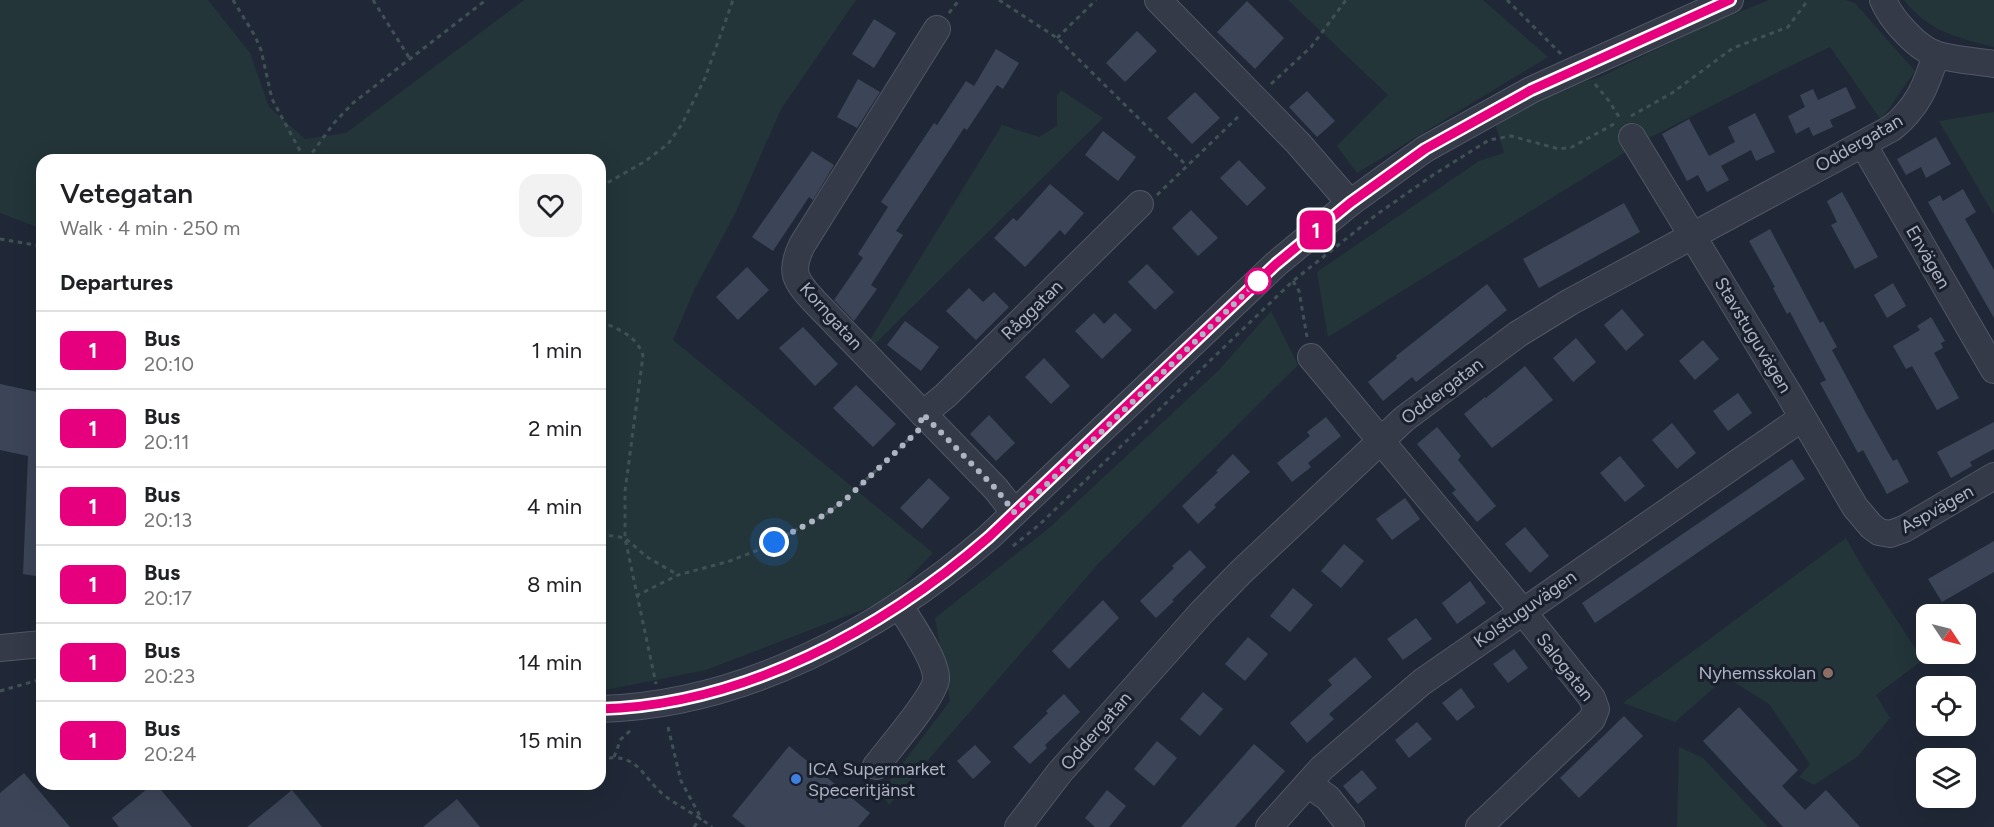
<!DOCTYPE html>
<html lang="en">
<head>
<meta charset="utf-8">
<style>
	:root { --surface:#fff; --page:#f2f2f2; --text:#202124; --muted:#757577; --line:#e0e0e0 }
	body { margin:0; font-family:Figtree,sans-serif; background:var(--page); color:var(--text); height:100vh; display:flex; flex-direction:column; font-size:22px; white-space:nowrap }
	* { box-sizing:border-box; margin:0 }
	p { font-size:20px; color:var(--muted) }
	.icon { flex:none; width:33px; height:33px; fill:none; stroke:currentColor; stroke-width:2; stroke-linecap:round; stroke-linejoin:round }
	.map { position:relative; flex:1; overflow:hidden }
	.side { position:absolute; left:36px; top:154px; width:570px; height:636px; display:flex; flex-direction:column; background:var(--surface); border-radius:18px; box-shadow:0 6px 24px #0002 }
	.side>* { flex:none }
	.badge { padding:0 12px; border-radius:9px; font-size:21px; line-height:39px }
	.needle { width:39px; rotate:125deg }
	.buttons { position:absolute; left:1916px; top:604px; display:grid; gap:12px }
	.buttons a { display:grid; place-items:center; width:60px; height:60px; border-radius:12px; background:var(--surface); box-shadow:0 6px 24px #0002; font-size:30px }
	.you { position:absolute; width:30px; height:30px; margin:-15px; border:4px solid #fff; border-radius:50%; background:#1a73e8; box-shadow:0 0 0 9px #1a73e833 }
	.map>.badge { position:absolute; translate:-50% -50%; box-shadow:0 0 0 3px #fff }
	h2 { padding:0 24px; font-size:22px; line-height:54px }
	.round { display:grid; place-items:center; flex:none; width:63px; height:63px; border-radius:18px; background:var(--page) }
	.head { display:flex; align-items:center; justify-content:space-between; height:102px; padding:0 24px }
	h1 { font-size:28px; font-weight:600; line-height:45px }
	ul { padding:0; list-style:none }
	li { display:flex; align-items:center; gap:18px; height:78px; padding:0 24px; border-top:2px solid var(--line) }
	li div { flex:1 }
	li b { display:block; font-size:22px }
	li em { font-style:normal }
	li .badge { min-width:66px; font-weight:700; text-align:center }
	.map>svg:first-child { display:block }
</style>
</head>
<body>
<div class="map">
<svg width="1994" height="827" viewBox="0 0 1994 827">
	<rect width="100%" height="100%" fill="#202837"/>
	<g fill="#233539">
		<path d="M 0,0 L 208,0 L 250,53 L 269,107 L 305,139 L 346,133 L 524,0 L 856,0 L 781,109 L 734,216 L 695,288 L 673,340 L 933,553 L 888,600 L 706,670 L 600,691 L 600,160 L 42,160 L 42,229 L 0,213 Z"/>
		<path d="M 1288,0 L 1483,0 L 1548,57 L 1357,173 L 1337,146 L 1388,95 Z"/>
		<path d="M 1769,0 L 1845,0 L 1855,3 L 1915,71 L 1881,120 L 1830,47 L 1780,71 L 1645,140 L 1328,337 L 1317,272 L 1479,161 L 1504,153 L 1495,123 L 1567,87 L 1600,77 L 1707,25 Z"/>
		<path d="M 1904,0 L 1994,0 L 1994,47 C 1956,37 1929,32 1904,0 Z"/>
		<path d="M 1061,90 L 1103,118 L 875,344 L 870,340 L 1002,125 L 1039,137 L 1057,126 L 1057,96 Z"/>
		<path d="M 1994,112 L 1994,215 L 1939,121 Z"/>
		<path d="M 1271,311 L 1298,365 L 1098,564 L 889,805 L 881,792 L 950,701 L 935,618 L 1049,528 L 1219,370 Z"/>
		<path d="M 1846,538 L 1866,573 L 1923,660 L 1876,695 L 1890,718 L 1857,757 L 1814,785 L 1799,777 L 1810,764 L 1769,704 L 1726,677 L 1675,722 L 1623,703 Z"/>
		<path d="M 1679,747 L 1703,758 L 1768,827 L 1677,827 Z"/>
	</g>
	<g fill="#3c4557">
		<path d="M 1247,1 L 1284,38 L 1255,69 L 1217,32 Z"/>
		<path d="M 874,19 L 896,33 L 874,68 L 852,54 Z"/>
		<path d="M 1137,31 L 1157,51 L 1125,82 L 1106,63 Z"/>
		<path d="M 996,49 L 1019,63 L 1003,89 L 997,85 L 967,130 L 964,128 L 896,231 L 903,235 L 871,285 L 877,289 L 854,321 L 834,300 L 863,258 L 858,254 L 888,207 L 881,202 L 934,123 L 937,125 L 966,81 L 974,86 Z"/>
		<path d="M 858,79 L 880,92 L 857,128 L 837,117 Z"/>
		<path d="M 1846,87 L 1856,108 L 1830,120 L 1833,127 L 1813,136 L 1809,127 L 1796,134 L 1788,116 L 1805,107 L 1800,95 L 1813,89 L 1818,100 Z"/>
		<path d="M 1307,91 L 1335,121 L 1317,137 L 1289,107 Z"/>
		<path d="M 1195,92 L 1220,118 L 1192,144 L 1167,118 Z"/>
		<path d="M 1755,113 L 1775,152 L 1756,161 L 1751,150 L 1721,166 L 1729,180 L 1707,192 L 1698,175 L 1687,181 L 1662,134 L 1689,119 L 1709,156 L 1735,142 L 1728,127 Z"/>
		<path d="M 1103,131 L 1136,157 L 1118,181 L 1085,155 Z"/>
		<path d="M 1936,137 L 1951,164 L 1926,178 L 1921,167 L 1906,175 L 1897,159 Z"/>
		<path d="M 812,151 L 834,165 L 813,200 L 809,197 L 773,251 L 752,237 Z"/>
		<path d="M 1239,160 L 1266,188 L 1247,206 L 1220,178 Z"/>
		<path d="M 1050,184 L 1084,213 L 1065,235 L 1060,230 L 1025,267 L 994,238 L 1013,218 L 1017,221 Z"/>
		<path d="M 1963,189 L 1976,212 L 1965,219 L 1994,270 L 1994,318 L 1928,202 L 1940,195 L 1943,201 Z"/>
		<path d="M 1842,192 L 1878,257 L 1855,269 L 1831,225 L 1837,222 L 1827,201 Z"/>
		<path d="M 1624,203 L 1640,232 L 1539,288 L 1523,259 Z"/>
		<path d="M 1191,210 L 1218,238 L 1198,256 L 1172,228 Z"/>
		<path d="M 1770,229 L 1820,323 L 1823,321 L 1837,347 L 1832,350 L 1866,413 L 1893,461 L 1897,459 L 1909,482 L 1887,494 L 1863,450 L 1858,453 L 1820,383 L 1826,380 L 1790,312 L 1787,314 L 1773,288 L 1775,287 L 1749,241 Z"/>
		<path d="M 1147,264 L 1174,292 L 1155,310 L 1128,282 Z"/>
		<path d="M 747,267 L 769,290 L 738,320 L 716,297 Z"/>
		<path d="M 1893,283 L 1906,306 L 1887,318 L 1874,295 Z"/>
		<path d="M 1487,284 L 1507,310 L 1416,382 L 1412,377 L 1383,401 L 1368,382 L 1397,358 L 1396,356 Z"/>
		<path d="M 969,288 L 983,302 L 994,292 L 1009,307 L 976,340 L 946,311 Z"/>
		<path d="M 1622,309 L 1644,335 L 1626,351 L 1604,325 Z"/>
		<path d="M 1094,313 L 1104,324 L 1115,313 L 1132,330 L 1102,359 L 1075,331 Z"/>
		<path d="M 1931,317 L 1945,341 L 1941,343 L 1943,348 L 1934,353 L 1959,398 L 1937,410 L 1912,366 L 1906,369 L 1893,346 L 1920,330 L 1917,326 Z"/>
		<path d="M 905,321 L 939,347 L 921,371 L 887,345 Z"/>
		<path d="M 803,327 L 838,364 L 815,386 L 779,348 Z"/>
		<path d="M 1576,338 L 1596,362 L 1573,382 L 1553,358 Z"/>
		<path d="M 1703,340 L 1719,359 L 1695,380 L 1679,361 Z"/>
		<path d="M 1044,358 L 1070,386 L 1051,404 L 1025,377 Z"/>
		<path d="M 1525,366 L 1553,400 L 1492,448 L 1464,414 L 1485,397 L 1486,398 Z"/>
		<path d="M 0,384 L 42,393 L 42,577 L 23,574 L 28,456 L 0,450 Z"/>
		<path d="M 856,385 L 896,424 L 873,447 L 833,408 Z"/>
		<path d="M 1738,393 L 1752,413 L 1728,431 L 1713,411 Z"/>
		<path d="M 989,415 L 1015,443 L 996,461 L 970,434 Z"/>
		<path d="M 1326,417 L 1341,436 L 1308,463 L 1311,467 L 1292,482 L 1277,463 L 1310,436 L 1307,432 Z"/>
		<path d="M 1994,422 L 1994,449 L 1970,462 L 1972,466 L 1951,478 L 1937,452 Z"/>
		<path d="M 1672,423 L 1696,453 L 1677,469 L 1652,440 Z"/>
		<path d="M 1437,427 L 1461,456 L 1458,460 L 1496,506 L 1477,522 L 1452,493 L 1456,490 L 1417,444 Z"/>
		<path d="M 1233,454 L 1250,472 L 1214,505 L 1216,507 L 1198,524 L 1182,506 L 1218,472 L 1216,471 Z"/>
		<path d="M 1620,456 L 1645,486 L 1625,502 L 1600,473 Z"/>
		<path d="M 1792,459 L 1805,479 L 1595,623 L 1582,603 Z"/>
		<path d="M 929,478 L 950,498 L 922,529 L 900,508 Z"/>
		<path d="M 1405,498 L 1420,519 L 1392,540 L 1376,519 Z"/>
		<path d="M 1525,527 L 1549,556 L 1530,573 L 1505,544 Z"/>
		<path d="M 1994,541 L 1994,572 L 1942,602 L 1928,579 Z"/>
		<path d="M 1344,544 L 1364,561 L 1341,588 L 1321,571 Z"/>
		<path d="M 1190,550 L 1206,567 L 1172,600 L 1174,601 L 1156,618 L 1140,601 L 1174,568 L 1172,566 Z"/>
		<path d="M 1470,581 L 1486,603 L 1457,624 L 1442,603 Z"/>
		<path d="M 1293,588 L 1313,605 L 1290,632 L 1270,616 Z"/>
		<path d="M 1103,600 L 1119,618 L 1069,669 L 1052,651 Z"/>
		<path d="M 1416,618 L 1432,639 L 1403,660 L 1387,639 Z"/>
		<path d="M 1248,637 L 1268,654 L 1245,681 L 1225,664 Z"/>
		<path d="M 1514,649 L 1528,668 L 1508,683 L 1493,664 Z"/>
		<path d="M 1355,657 L 1372,677 L 1329,714 L 1334,719 L 1307,743 L 1290,723 L 1332,685 L 1328,680 Z"/>
		<path d="M 1461,688 L 1475,707 L 1457,721 L 1442,703 Z"/>
		<path d="M 1203,692 L 1223,709 L 1200,736 L 1180,719 Z"/>
		<path d="M 1064,694 L 1080,712 L 1045,745 L 1047,748 L 1030,764 L 1013,747 L 1048,713 L 1046,711 Z"/>
		<path d="M 1739,707 L 1798,770 L 1782,786 L 1805,810 L 1826,790 L 1860,827 L 1783,827 L 1703,741 Z"/>
		<path d="M 1624,716 L 1643,736 L 1579,798 L 1560,778 Z"/>
		<path d="M 1417,722 L 1432,739 L 1409,758 L 1395,740 Z"/>
		<path d="M 1157,741 L 1177,758 L 1154,786 L 1134,769 Z"/>
		<path d="M 1254,744 L 1285,771 L 1269,789 L 1235,827 L 1181,827 Z"/>
		<path d="M 975,745 L 991,762 L 973,779 L 957,761 Z"/>
		<path d="M 789,746 L 870,813 L 858,827 L 746,827 L 732,816 Z"/>
		<path d="M 1362,770 L 1377,788 L 1358,804 L 1343,786 Z"/>
		<path d="M 24,773 L 70,827 L 0,827 L 0,793 Z"/>
		<path d="M 153,784 L 156,784 L 192,827 L 119,827 L 112,818 Z"/>
		<path d="M 292,790 L 322,827 L 247,827 Z"/>
		<path d="M 1107,790 L 1126,806 L 1109,827 L 1095,827 L 1085,818 Z"/>
		<path d="M 457,799 L 480,827 L 423,827 Z"/>
	</g>
	<g fill="none" stroke-linecap="round" stroke-linejoin="round">
		<g stroke="#515765" stroke-width="28">
			<g id="minor">
				<path d="M 1158,0 L 1298,143 L 1350,203"/>
				<path d="M 1883,0 C 1891,19 1917,49 1938,55 C 1956,60 1976,61 1994,64"/>
				<path d="M 937,29 L 802,245 C 789,272 795,280 814,301 L 996,489 L 1014,512"/>
				<path d="M 1632,137 L 1789,394 L 1855,507 L 1871,526 L 1879,532 L 1890,534 L 1904,529 L 1994,476"/>
				<path d="M 1863,144 L 1994,370"/>
				<path d="M 1311,357 L 1511,597 L 1592,698 L 1596,709 L 1592,719 L 1584,727 L 1479,827"/>
				<path d="M 923,414 L 945,396 L 1140,204"/>
				<path d="M 0,648 L 42,644"/>
				<path d="M 600,709 C 745,705 881,630 989,537 L 1276,264 L 1350,203 L 1425,149 L 1531,90 L 1730,0"/>
				<path d="M 876,766 C 888,750 935,696 936,679 C 937,661 909,621 899,605"/>
				<path d="M 1308,784 L 1328,798 L 1351,827"/>
				<path d="M 1018,827 L 1060,772 L 1202,612 L 1241,572 L 1404,419 L 1518,334 L 1570,302 L 1892,128 C 1918,107 1926,86 1936,55"/>
				<path d="M 1269,827 L 1322,768 L 1422,682 L 1802,418"/>
			</g>
		</g>
		<g stroke="#405156" stroke-width="3" stroke-dasharray="4.5 4.5" stroke-linecap="butt">
			<path d="M 233,0 L 255,36 L 261,50 L 272,99 L 305,160"/>
			<path d="M 373,0 L 410,59"/>
			<path d="M 999,0 L 1057,38 L 1187,166"/>
			<path d="M 1507,0 L 1561,54"/>
			<path d="M 949,13 L 959,0"/>
			<path d="M 1057,38 L 1096,0"/>
			<path d="M 1271,84 L 1311,47 L 1346,0"/>
			<path d="M 1595,84 L 1609,101 L 1621,120"/>
			<path d="M 1631,116 L 1672,93 L 1733,48 L 1788,27 L 1808,0"/>
			<path d="M 307,160 L 334,123 L 353,103 L 486,0"/>
			<path d="M 600,187 L 644,162 L 668,144 L 682,124 L 705,78 L 733,0"/>
			<path d="M 1157,195 L 1241,114"/>
			<path d="M 0,239 L 42,246"/>
			<path d="M 1293,281 L 1299,291 L 1307,337"/>
			<path d="M 600,322 C 618,328 638,337 643,356 L 625,491 L 625,538 L 656,684"/>
			<path d="M 600,534 L 625,538 L 647,557 L 678,575"/>
			<path d="M 1013,546 L 1039,525 L 1293,281 L 1376,215 L 1433,175 L 1489,140 L 1511,136 L 1559,149 L 1572,147 L 1614,124"/>
			<path d="M 636,596 L 678,575 L 730,561 L 758,550 L 826,514 L 846,499 L 913,435"/>
			<path d="M 0,691 L 42,679"/>
			<path d="M 668,727 L 681,781 L 700,816"/>
			<path d="M 614,757 L 621,739 L 632,729"/>
			<path d="M 600,759 C 640,752 640,776 665,796 C 680,807 697,815 712,827"/>
			<path d="M 694,827 L 701,818"/>
		</g>
		<use href="#minor" stroke="#343a48" stroke-width="26"/>
	</g>
	<g fill="none" stroke-linecap="round" stroke-linejoin="round">
		<g stroke="#fff" stroke-width="14">
			<path id="line" d="M 600,709 C 744,705 882,630 989,537 L 1276,264 L 1350,203 L 1425,149 L 1531,90 L 1730,0"/>
		</g>
		<use href="#line" stroke="#e6007e" stroke-width="9"/>
		<path stroke="#aeb4c4" stroke-width="6" stroke-dasharray="0 10.8" d="M 774,542 L 826,514 L 846,499 L 918,431 L 923,414 L 996,489 L 1014,512 L 1042,489 L 1258,281"/>
	</g>
	<circle fill="#fff" stroke="#e6007e" stroke-width="3" cx="1258" cy="281" r="12"/>
	<circle fill="#8d6e63" stroke="#191f2c" stroke-width="2" cx="1828" cy="673" r="6"/>
	<circle fill="#3f7fe0" stroke="#191f2c" stroke-width="2" cx="796" cy="779" r="6"/>
	<g text-anchor="middle" dominant-baseline="central" stroke-width="6" stroke-linejoin="round" paint-order="stroke">
		<g font-size="18" fill="#aeb4c4" stroke="#191f2c">
			<text transform="translate(1859 143) rotate(-30)">Oddergatan</text>
			<text transform="translate(1928 257) rotate(60)">Envägen</text>
			<text transform="translate(1032 310) rotate(-44)">Råggatan</text>
			<text transform="translate(831 316) rotate(48)">Korngatan</text>
			<text transform="translate(1753 335) rotate(59)">Stavstuguvägen</text>
			<text transform="translate(1442 391) rotate(-37)">Oddergatan</text>
			<text transform="translate(1937 509) rotate(-29)">Aspvägen</text>
			<text transform="translate(1525 609) rotate(-35)">Kolstuguvägen</text>
			<text transform="translate(1565 667) rotate(52)">Salogatan</text>
			<text transform="translate(1096 731) rotate(-49)">Oddergatan</text>
		</g>
		<g font-size="18" fill="#aeb4c4" stroke="#191f2c" text-anchor="end">
			<text x="1816" y="673">Nyhemsskolan</text>
			<text x="808" y="769" text-anchor="start">ICA Supermarket<tspan x="808" dy="21">Speceritjänst</tspan></text>
		</g>
	</g>
</svg>
<div class="buttons">
<a><svg class="needle" viewBox="-14 -14 28 28"><path d="M0-13l5 13h-10z" fill="#e53935"/><path d="M0 13l5-13h-10z" fill="#757577"/></svg></a>
<a><svg class="icon" aria-label="locate" viewBox="0 0 24 24"><circle cx="12" cy="12" r="6"/><path d="M12 2v4M12 18v4M2 12h4M18 12h4"/></svg></a>
<a><svg class="icon" aria-label="layers" viewBox="0 0 24 24"><path d="M12 4l9 5-9 5-9-5zM3 14l9 5 9-5"/></svg></a>
</div>
<div class="you" style="left:774px;top:542px"></div>
<b class="badge" style="left:1316px;top:230px;background:#e6007e;color:#fff">1</b>
<section class="side">
<div class="head"><div><h1>Vetegatan</h1><p>Walk · 4 min · 250 m</p></div><a class="round"><svg class="icon" aria-label="heart" viewBox="0 0 24 24"><path d="M12 20l-8-8c-3-5 5-10 8-4 3-6 11-1 8 4z"/></svg></a></div>
<h2>Departures</h2>
<ul>
<li><span class="badge" style="background:#e6007e;color:#fff">1</span><div><b>Bus</b><p>20:10</p></div><em>1 min</em></li>
<li><span class="badge" style="background:#e6007e;color:#fff">1</span><div><b>Bus</b><p>20:11</p></div><em>2 min</em></li>
<li><span class="badge" style="background:#e6007e;color:#fff">1</span><div><b>Bus</b><p>20:13</p></div><em>4 min</em></li>
<li><span class="badge" style="background:#e6007e;color:#fff">1</span><div><b>Bus</b><p>20:17</p></div><em>8 min</em></li>
<li><span class="badge" style="background:#e6007e;color:#fff">1</span><div><b>Bus</b><p>20:23</p></div><em>14 min</em></li>
<li><span class="badge" style="background:#e6007e;color:#fff">1</span><div><b>Bus</b><p>20:24</p></div><em>15 min</em></li>
</ul>
</section>
</div>
</body>
</html>
